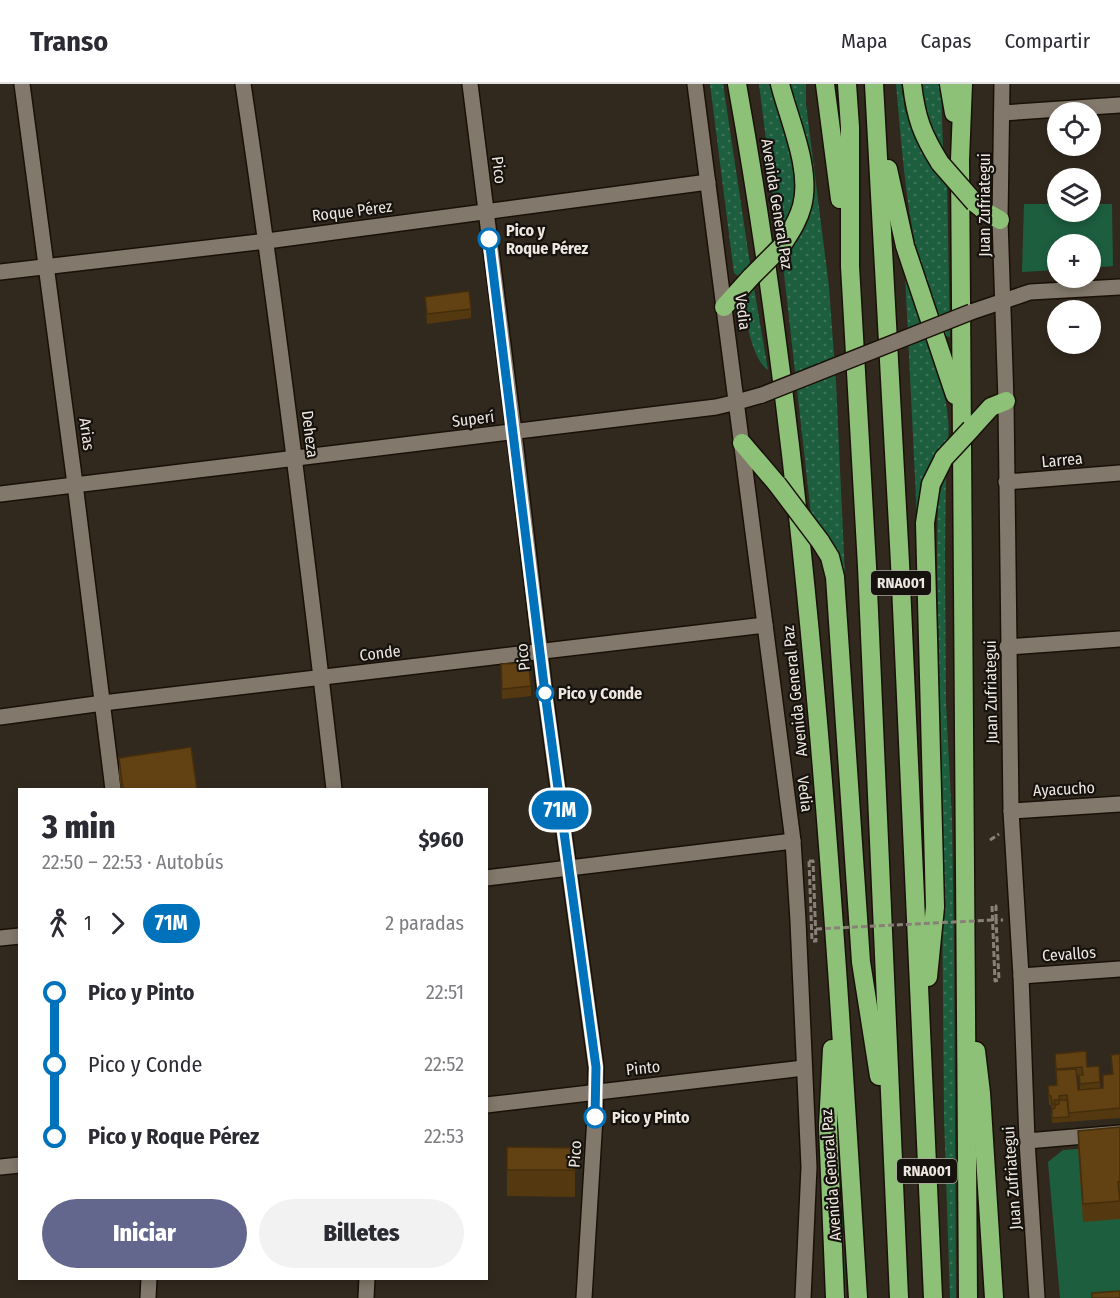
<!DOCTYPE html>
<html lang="es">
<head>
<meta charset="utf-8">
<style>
	:root { --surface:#fff; --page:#f2f2f3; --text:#2b2b33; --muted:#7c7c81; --line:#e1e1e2; --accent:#63678d }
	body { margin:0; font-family:"Fira Sans Condensed",sans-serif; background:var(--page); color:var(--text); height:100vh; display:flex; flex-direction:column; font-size:22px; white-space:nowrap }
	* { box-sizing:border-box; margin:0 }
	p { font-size:20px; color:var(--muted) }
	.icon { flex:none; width:33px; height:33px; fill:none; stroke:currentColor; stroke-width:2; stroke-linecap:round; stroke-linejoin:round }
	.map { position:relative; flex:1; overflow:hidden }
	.panel { position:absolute; left:18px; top:704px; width:470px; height:492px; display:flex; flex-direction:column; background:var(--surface); border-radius:0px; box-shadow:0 3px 9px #0003 }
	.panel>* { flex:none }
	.badge { padding:0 12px; border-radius:20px; font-size:21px; line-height:39px }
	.controls { position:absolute; left:1047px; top:18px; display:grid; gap:12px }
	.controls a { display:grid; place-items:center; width:54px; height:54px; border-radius:50%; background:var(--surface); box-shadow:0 3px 9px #0003; font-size:30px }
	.map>.badge { position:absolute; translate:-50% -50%; box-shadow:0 0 0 3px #fff }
	.legs { display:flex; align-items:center; gap:9px; height:66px; padding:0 24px; font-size:20px }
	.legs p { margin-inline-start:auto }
	.overview { display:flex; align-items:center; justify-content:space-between; height:102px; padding:0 24px }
	h1 { font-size:33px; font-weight:800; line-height:45px }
	.primary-button { display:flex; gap:12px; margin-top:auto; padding:12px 24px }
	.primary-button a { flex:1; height:69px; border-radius:36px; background:var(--accent); color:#fff; font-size:24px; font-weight:800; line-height:69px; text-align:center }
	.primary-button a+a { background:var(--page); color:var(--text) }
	ul { padding:0 24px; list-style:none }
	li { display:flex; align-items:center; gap:21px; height:72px; font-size:22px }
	li i { display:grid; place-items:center; width:9px; height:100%; margin:0 8px; background:currentColor }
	li i::after { content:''; width:15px; height:15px; margin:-8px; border:4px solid; border-radius:50%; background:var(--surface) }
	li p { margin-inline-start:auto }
	li:first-child i { background:linear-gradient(#0000 50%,currentColor 0) }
	li:last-child i { background:linear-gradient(currentColor 50%,#0000 0) }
	header { display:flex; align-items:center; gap:36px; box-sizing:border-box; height:84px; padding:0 30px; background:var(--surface); border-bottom:2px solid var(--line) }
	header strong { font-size:28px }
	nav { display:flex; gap:33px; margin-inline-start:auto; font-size:21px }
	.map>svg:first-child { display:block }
</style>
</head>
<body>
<header>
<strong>Transo</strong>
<nav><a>Mapa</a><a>Capas</a><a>Compartir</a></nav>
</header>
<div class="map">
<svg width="1120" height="1214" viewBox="0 0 1120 1214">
	<defs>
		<pattern id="grass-dots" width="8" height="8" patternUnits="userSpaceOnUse" patternTransform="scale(1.5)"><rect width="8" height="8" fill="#1d5e3f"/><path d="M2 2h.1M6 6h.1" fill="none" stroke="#3e755a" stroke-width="1.8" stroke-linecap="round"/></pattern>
	</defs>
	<rect width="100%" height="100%" fill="#32291e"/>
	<g fill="url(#grass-dots)">
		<path d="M 710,0 L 723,0 L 750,180 L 741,192 L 738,192 L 734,189 Z"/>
		<path d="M 759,0 L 772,0 C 780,31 799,82 795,114 C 793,128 786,140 778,151 Z"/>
		<path d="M 790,0 L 806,0 L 806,20 L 829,203 L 836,299 L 846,513 L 845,513 C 842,470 836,464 811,430 L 782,172 C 791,161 802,151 807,138 C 825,100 800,39 790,0 Z"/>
		<path d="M 896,0 L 901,0 L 905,26 L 915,54 L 922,66 L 947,96 L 950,253 L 945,252 C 908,173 904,86 896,0 Z"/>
		<path d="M 920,0 L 941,0 L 943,66 C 929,42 924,27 920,0 Z"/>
		<path d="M 905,190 C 919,229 954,315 948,355 C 947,361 933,374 929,381 C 920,397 918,415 917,434 Z"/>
		<path d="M 754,204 L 768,286 C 755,278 746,242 746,227 C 745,218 750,210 754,204 Z"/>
		<path d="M 946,390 L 945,471 L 946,618 L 952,735 L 954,865 L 956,1214 L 950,1214 L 944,1033 L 941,680 L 937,474 L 938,414 Z"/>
		<path d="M 841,1091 L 846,1214 L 843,1214 L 838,1092 Z"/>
	</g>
	<g fill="#1d5e3f">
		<path d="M 1024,120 L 1057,120 L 1058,128 L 1090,128 L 1091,120 L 1112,120 L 1113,182 L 1091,184 L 1090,160 L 1058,160 L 1057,186 L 1022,188 Z"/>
		<path d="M 1120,1062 L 1120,1214 L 1060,1214 L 1048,1078 L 1063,1066 Z"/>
	</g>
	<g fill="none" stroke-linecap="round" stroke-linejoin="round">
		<g stroke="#191108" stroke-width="18">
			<g id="street">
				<path d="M 22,0 L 75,400 L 113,705"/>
				<path d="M 243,0 C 278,234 307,470 334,705"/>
				<path d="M 470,0 L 514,348 L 545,609 L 596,983 L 595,1033 L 584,1214"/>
				<path d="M 1002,29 L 1120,21"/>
				<path d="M 0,188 L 267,157 L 708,98"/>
				<path d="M 1006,398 L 1120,389"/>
				<path d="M 0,410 L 716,323 L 737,318"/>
				<path d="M 1007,563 L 1120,555"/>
				<path d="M 0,633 L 103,619 L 765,541"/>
				<path d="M 1011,727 L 1120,720"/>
				<path d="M 486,794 L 793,757"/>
				<path d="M 0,854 L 20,852"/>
				<path d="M 1021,892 L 1120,885"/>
				<path d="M 486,1021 L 804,984"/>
				<path d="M 1027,1057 L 1120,1049"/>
				<path d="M 0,1083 L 20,1081"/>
				<path d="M 148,1214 L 149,1194"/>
				<path d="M 366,1214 L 367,1194"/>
			</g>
		</g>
		<g stroke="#191108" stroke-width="18">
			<g id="secondary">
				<path d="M 695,0 L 793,757 L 798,837 L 809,1083 L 803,1214"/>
				<path d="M 1002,0 L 1000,136 L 1006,317 L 1011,727 L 1021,892 L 1027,1057 L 1037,1214"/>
				<path d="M 971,228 L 1030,208 L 1120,203"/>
				<path d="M 737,318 L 762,311"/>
			</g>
		</g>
		<g stroke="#191108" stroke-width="21">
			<g id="highway">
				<path d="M 737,0 C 809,400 833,809 858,1214"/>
				<path d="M 780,0 C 789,36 812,86 802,122 C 798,138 789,150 781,163"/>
				<path d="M 825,0 L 840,115"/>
				<path d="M 847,0 L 850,43 L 850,182 L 867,482 L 899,1214"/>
				<path d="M 874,0 L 900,479 L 933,1214"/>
				<path d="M 912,0 C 916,34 922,50 940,79"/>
				<path d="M 949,0 L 954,29"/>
				<path d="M 963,0 L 960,76 L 968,1214"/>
				<path d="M 888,85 L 905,162 L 955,311"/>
				<path d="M 975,119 L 986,128 L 1000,136"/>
				<path d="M 724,223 L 751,193"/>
				<path d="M 971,345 L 991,323 L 1006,317"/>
				<path d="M 742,359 L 777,400"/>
				<path d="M 820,457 L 830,473 L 835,493 L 861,878 L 879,992"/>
				<path d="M 928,893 L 935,823 L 925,439 L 931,400 L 944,374"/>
				<path d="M 832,965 L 828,1042 L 835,1214"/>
				<path d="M 976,967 L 981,1009 L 994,1214"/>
			</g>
		</g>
		<g stroke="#898178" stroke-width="3" stroke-dasharray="6 3" stroke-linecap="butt">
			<path d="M 990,756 L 999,750"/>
			<path d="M 809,777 L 813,777 L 816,857 L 812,857 Z"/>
			<path d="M 996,836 L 996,822 L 992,822 L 995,897 L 999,896 L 996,836 L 1003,836"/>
		</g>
		<use href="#street" stroke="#82786b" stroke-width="15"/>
		<use href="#secondary" stroke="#82786b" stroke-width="15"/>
		<use href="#highway" stroke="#8ec178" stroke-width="18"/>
		<g stroke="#191108" stroke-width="18" stroke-linecap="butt">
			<path id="secondary-bridge" d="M 762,311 L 971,228"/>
		</g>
		<g stroke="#191108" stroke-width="21" stroke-linecap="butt">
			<g id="highway-bridge">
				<path d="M 940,79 L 975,119"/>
				<path d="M 751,193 L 781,163"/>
				<path d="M 944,374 L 971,345"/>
				<path d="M 777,400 L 820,457"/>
			</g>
		</g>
		<path stroke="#898178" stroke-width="3" stroke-dasharray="6 3" stroke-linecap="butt" d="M 816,845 L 993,836"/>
		<use href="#secondary-bridge" stroke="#82786b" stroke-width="15"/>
		<use href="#highway-bridge" stroke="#8ec178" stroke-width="18"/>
	</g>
	<g fill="#543910" fill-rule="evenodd">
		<path d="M 425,213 L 471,225 L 471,234 L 427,240 Z"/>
		<path d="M 501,580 L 531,602 L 531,612 L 502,615 Z"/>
		<path d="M 119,674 L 197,705 L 121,705 L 119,692 Z"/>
		<path d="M 1055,970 L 1087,983 L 1100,998 L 1100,1005 L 1103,1004 L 1112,990 L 1111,971 L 1120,970 L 1120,1034 L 1052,1039 L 1051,1021 L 1049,1021 L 1048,1002 L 1056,1001 ZM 1077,992 L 1079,992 L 1080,1006 L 1078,1006 Z"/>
		<path d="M 1120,1043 L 1120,1135 L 1083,1138 L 1078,1065 L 1078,1047 Z"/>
		<path d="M 507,1063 L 575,1064 L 575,1113 L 507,1112 Z"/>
	</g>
	<g fill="#624213" stroke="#452e0d" stroke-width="1.5">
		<path d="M 469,207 L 471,225 L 427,230 L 425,213 Z"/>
		<path d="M 520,579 L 529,584 L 531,602 L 502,605 L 501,580 Z"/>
		<path d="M 191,663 L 197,705 L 123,705 L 119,674 Z"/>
		<path d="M 1086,967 L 1087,983 L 1099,982 L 1100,998 L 1080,1000 L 1079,991 L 1083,991 L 1082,983 L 1056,985 L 1055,970 Z"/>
		<path d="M 1120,970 L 1120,1024 L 1069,1029 L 1067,1011 L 1059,1012 L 1059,1016 L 1054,1016 L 1055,1020 L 1052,1020 L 1051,1012 L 1049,1012 L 1048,1002 L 1057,1001 L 1056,986 L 1076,985 L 1078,1006 L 1103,1004 L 1103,991 L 1113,990 L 1111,971 Z"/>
		<path d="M 1059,1016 L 1067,1016 L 1069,1033 L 1052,1034 L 1052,1025 L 1055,1024 L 1055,1021 L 1059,1020 Z"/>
		<path d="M 1120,1043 L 1120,1098 L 1118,1098 L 1120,1117 L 1083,1120 L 1078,1047 Z"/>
		<path d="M 507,1063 L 575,1064 L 575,1086 L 507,1086 Z"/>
		<path d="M 1120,1207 L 1120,1214 L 1092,1214 L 1092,1209 Z"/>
	</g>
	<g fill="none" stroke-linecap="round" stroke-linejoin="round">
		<g stroke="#fff" stroke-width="14">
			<path id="line-1" d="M 489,155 L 545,609 L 596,983 L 595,1033"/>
		</g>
		<use href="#line-1" stroke="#0072bc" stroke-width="9"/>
	</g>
	<g fill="#fff" stroke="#0072bc" stroke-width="3">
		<circle cx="489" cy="155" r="10"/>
		<circle cx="545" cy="609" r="8"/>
		<circle cx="595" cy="1033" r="10"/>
	</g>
	<g text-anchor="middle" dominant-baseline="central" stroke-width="4.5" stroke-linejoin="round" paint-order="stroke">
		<g fill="#16120e" stroke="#aca7a1" stroke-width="1.5">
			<rect x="871" y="487" width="60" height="24" rx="4.5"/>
			<rect x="897" y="1075" width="60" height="24" rx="4.5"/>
		</g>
		<g font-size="15" font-weight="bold" fill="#ede7e0">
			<text x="901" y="499">RNA001</text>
			<text x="927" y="1087">RNA001</text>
		</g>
		<g font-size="16" fill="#ede7e0" stroke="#16120e">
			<text transform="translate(499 86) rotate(83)">Pico</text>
			<text transform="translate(777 120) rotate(81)">Avenida General Paz</text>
			<text transform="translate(984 121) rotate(-90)">Juan Zufriategui</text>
			<text transform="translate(352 127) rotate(-7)">Roque Pérez</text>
			<text transform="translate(743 228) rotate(83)">Vedia</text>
			<text transform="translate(473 335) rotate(-7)">Superí</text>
			<text transform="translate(87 350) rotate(82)">Arias</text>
			<text transform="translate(310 350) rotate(83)">Deheza</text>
			<text transform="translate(1062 376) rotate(-5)">Larrea</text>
			<text transform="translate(380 569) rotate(-7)">Conde</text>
			<text transform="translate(523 573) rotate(-96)">Pico</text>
			<text transform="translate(795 607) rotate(-96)">Avenida General Paz</text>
			<text transform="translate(991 608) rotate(-91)">Juan Zufriategui</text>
			<text transform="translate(1064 705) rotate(-3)">Ayacucho</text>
			<text transform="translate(805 710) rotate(83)">Vedia</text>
			<text transform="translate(1069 870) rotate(-4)">Cevallos</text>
			<text transform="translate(643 984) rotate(-6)">Pinto</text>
			<text transform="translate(575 1070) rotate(-86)">Pico</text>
			<text transform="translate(831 1091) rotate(-94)">Avenida General Paz</text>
			<text transform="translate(1012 1094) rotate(-94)">Juan Zufriategui</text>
		</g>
		<g font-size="16" font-weight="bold" fill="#ede7e0" stroke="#16120e" text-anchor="start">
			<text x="506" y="146">Pico y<tspan x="506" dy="18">Roque Pérez</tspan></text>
			<text x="558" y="609">Pico y Conde</text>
			<text x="612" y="1033">Pico y Pinto</text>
		</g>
	</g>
</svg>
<div class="controls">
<a><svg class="icon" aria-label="locate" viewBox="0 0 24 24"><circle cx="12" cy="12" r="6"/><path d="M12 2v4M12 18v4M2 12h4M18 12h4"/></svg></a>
<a><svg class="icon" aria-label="layers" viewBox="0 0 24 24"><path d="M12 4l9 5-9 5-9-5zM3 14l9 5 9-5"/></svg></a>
<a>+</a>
<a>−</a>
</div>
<b class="badge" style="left:560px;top:726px;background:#0072bc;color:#fff">71M</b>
<section class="panel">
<div class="overview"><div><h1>3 min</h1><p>22:50 – 22:53 · Autobús</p></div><b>$960</b></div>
<div class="legs"><svg class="icon" aria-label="walk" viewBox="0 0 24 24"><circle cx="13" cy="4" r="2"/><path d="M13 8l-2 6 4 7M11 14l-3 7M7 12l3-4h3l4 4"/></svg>1<svg class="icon" aria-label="forward" viewBox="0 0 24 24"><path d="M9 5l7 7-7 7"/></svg><b class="badge" style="background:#0072bc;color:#fff">71M</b><p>2 paradas</p></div>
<ul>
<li><i style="color:#0072bc"></i><b>Pico y Pinto</b><p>22:51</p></li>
<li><i style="color:#0072bc"></i><span>Pico y Conde</span><p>22:52</p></li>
<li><i style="color:#0072bc"></i><b>Pico y Roque Pérez</b><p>22:53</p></li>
</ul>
<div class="primary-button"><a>Iniciar</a><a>Billetes</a></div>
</section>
</div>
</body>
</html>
